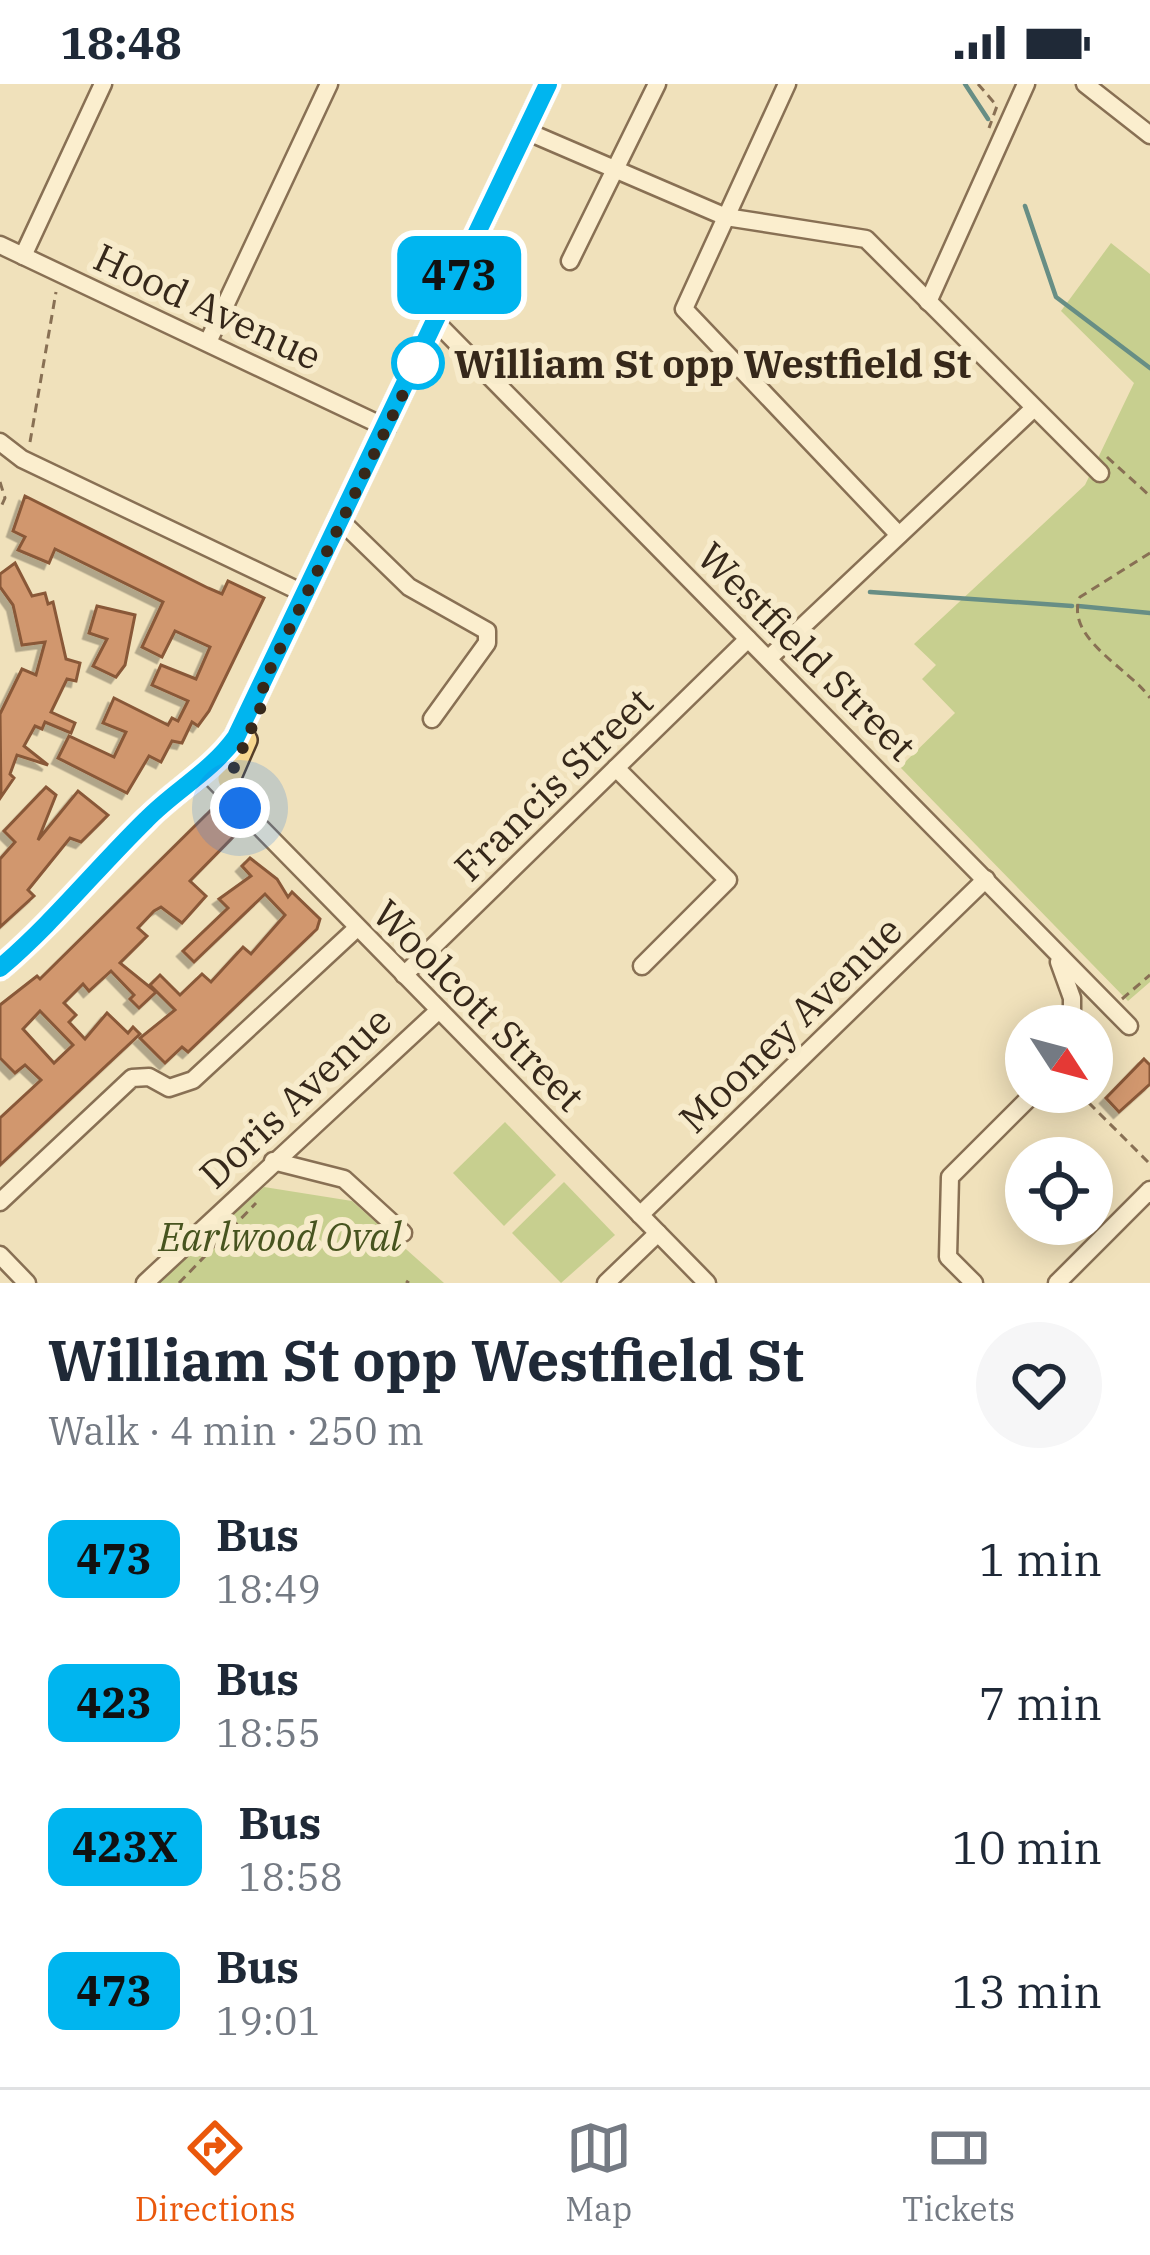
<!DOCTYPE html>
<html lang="en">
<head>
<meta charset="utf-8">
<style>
	:root { --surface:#fff; --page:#f6f6f7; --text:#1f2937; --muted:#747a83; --line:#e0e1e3; --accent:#ea580c }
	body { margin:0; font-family:"IBM Plex Serif",serif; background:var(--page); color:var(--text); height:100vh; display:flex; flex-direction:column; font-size:45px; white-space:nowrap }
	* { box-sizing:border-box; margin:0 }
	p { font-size:39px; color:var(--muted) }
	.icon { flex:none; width:66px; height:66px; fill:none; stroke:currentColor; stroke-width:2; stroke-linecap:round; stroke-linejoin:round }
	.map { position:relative; height:1199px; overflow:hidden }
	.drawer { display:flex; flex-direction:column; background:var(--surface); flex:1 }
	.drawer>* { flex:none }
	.badge { padding:0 24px; border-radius:18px; font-size:42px; line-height:78px }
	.needle { width:78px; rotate:126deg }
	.fabs { position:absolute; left:1005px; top:921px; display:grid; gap:24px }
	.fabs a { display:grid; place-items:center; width:108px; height:108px; border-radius:50%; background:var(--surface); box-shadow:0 6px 30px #0003; font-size:60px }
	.you { position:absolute; width:60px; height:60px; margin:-30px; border:9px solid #fff; border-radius:50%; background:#1a73e8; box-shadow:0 0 0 18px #1a73e833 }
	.map>.badge { position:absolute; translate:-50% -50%; box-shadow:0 0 0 6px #fff }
	.round { display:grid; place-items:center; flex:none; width:126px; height:126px; border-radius:63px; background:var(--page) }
	.head { display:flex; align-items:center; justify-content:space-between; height:204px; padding:0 48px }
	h1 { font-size:57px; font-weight:700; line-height:90px }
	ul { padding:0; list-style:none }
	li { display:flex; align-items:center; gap:36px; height:144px; padding:0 48px }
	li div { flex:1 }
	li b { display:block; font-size:45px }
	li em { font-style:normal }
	li .badge { min-width:132px; font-weight:700; text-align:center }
	.status { display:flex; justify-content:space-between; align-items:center; height:84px; padding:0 60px; background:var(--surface); direction:ltr }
	.status svg { height:33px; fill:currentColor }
	.dock { display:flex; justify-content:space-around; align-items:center; height:168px; border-top:3px solid var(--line); background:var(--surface); font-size:33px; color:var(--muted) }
	.dock a { display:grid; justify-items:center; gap:6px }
	.dock .on { color:var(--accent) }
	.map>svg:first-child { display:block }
</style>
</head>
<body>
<div class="status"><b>18:48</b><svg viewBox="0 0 49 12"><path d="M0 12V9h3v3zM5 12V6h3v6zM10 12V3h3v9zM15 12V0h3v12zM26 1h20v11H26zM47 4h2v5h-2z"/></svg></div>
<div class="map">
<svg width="1150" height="1199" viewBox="0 0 1150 1199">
	<defs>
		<filter id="shadow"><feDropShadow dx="-5.5" dy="5.5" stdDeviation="0" flood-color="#0004"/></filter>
	</defs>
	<rect width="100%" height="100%" fill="#f0e1bb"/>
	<g fill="#c7cf8f">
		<path d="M 1111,159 L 1150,190 L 1150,898 L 1128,917 L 900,683 L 955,629 L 922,595 L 936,581 L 914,560 L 1085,401 L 1134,299 L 1061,227 Z"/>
		<path d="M 505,1038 L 556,1091 L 504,1142 L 453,1089 Z"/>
		<path d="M 564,1098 L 615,1151 L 561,1199 L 512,1149 Z"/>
		<path d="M 264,1103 L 352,1117 L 444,1199 L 158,1199 Z"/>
	</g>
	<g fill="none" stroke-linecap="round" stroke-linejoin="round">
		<g stroke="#678e85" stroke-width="4.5">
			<path d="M 965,0 L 988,35"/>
			<path d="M 1025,122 L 1056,213 L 1150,284"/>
			<path d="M 870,508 L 1072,522"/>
			<path d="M 1078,522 L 1150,529"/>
		</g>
	</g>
	<g fill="#d1976e" stroke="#895838" stroke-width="3" fill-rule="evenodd" filter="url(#shadow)">
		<path d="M 25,412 L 208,504 L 222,510 L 228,497 L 264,514 L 209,627 L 198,642 L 192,638 L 182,659 L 172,657 L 161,678 L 149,672 L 127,709 L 58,674 L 69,652 L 114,673 L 126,648 L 103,639 L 114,614 L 168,641 L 172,634 L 178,637 L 188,617 L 152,601 L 161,581 L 196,595 L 210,563 L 175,547 L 162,573 L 142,563 L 163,518 L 55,465 L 49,479 L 18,466 L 25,453 L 13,447 Z"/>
		<path d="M 15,479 L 32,512 L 45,509 L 48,520 L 53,518 L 66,575 L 80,579 L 76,597 L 67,595 L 51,628 L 75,639 L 71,649 L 45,638 L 42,645 L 35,642 L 24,662 L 48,681 L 17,671 L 10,690 L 14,694 L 1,713 L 0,630 L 22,585 L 36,591 L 45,558 L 22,561 L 13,521 L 0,503 L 0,490 Z"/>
		<path d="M 97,522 L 135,531 L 125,581 L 116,593 L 93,582 L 107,555 L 89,549 Z"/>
		<path d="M 46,703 L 56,711 L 38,756 L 78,707 L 108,731 L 81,758 L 70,754 L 28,806 L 34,812 L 0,843 L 0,775 L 15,758 L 4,747 Z"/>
		<path d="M 211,726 L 236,750 L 190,797 L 206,812 L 182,839 L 161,823 L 154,827 L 138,844 L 147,852 L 120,879 L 156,908 L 139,924 L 130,915 L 134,911 L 111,887 L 89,907 L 83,900 L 64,919 L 76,931 L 69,938 L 85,955 L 107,929 L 128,949 L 133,943 L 140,950 L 0,1081 L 0,1034 L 41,996 L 25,981 L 15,989 L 0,974 L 0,921 L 37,892 L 40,895 ZM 40,927 L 73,961 L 54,979 L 23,945 Z"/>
		<path d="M 250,774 L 277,795 L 288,813 L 292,808 L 320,835 L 317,845 L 188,968 L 182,963 L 165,979 L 140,954 L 175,926 L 150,901 L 160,891 L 180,911 L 202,890 L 211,898 L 243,863 L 251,870 L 285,831 L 265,810 L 194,878 L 183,867 L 228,824 L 219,815 L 251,792 L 242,782 Z"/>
		<path d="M 1144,975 L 1150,981 L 1150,1000 L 1119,1028 L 1106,1014 Z"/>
	</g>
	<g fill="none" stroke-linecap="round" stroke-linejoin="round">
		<g stroke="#887054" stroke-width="21">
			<g id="minor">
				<path d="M 787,0 L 684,225 L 899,451"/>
				<path d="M 1085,0 L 1150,51"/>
				<path d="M 526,47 L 726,133 L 866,155 L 1100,389"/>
				<path d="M 0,161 L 387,344"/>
				<path d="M 23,172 L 103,0"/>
				<path d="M 570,177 L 657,0"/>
				<path d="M 928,218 L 1026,0"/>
				<path d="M 437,239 L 1129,942"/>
				<path d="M 208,258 L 329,0"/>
				<path d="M 0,358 L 22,375 L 305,510"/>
				<path d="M 341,437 L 409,503 L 487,547 L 487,559 L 432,635"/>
				<path d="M 769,574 L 1033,325"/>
				<path d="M 616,684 L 728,796 L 642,882"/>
				<path d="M 206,688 L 707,1199"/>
				<path d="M 1059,878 L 1072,914 L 1072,942"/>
				<path d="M 404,891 L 748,555"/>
				<path d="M 273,1077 L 344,1095 L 403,1149"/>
				<path d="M 0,1118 L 132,994 L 149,993 L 169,1004 L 193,996 L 357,844"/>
				<path d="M 640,1131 L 986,795"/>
				<path d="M 0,1171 L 27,1199"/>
				<path d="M 145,1199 L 439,926"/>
				<path d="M 606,1199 L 658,1149"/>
				<path d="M 974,1199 L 948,1173 L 950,1093 L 1035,1008"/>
				<path d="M 1057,1199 L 1150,1106"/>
			</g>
		</g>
		<g stroke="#553e29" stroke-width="26">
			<g id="major">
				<path d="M 240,725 L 229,695 L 246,656"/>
				<path d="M 0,884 C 53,839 96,785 146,736 C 175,706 211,689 236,653 L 548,0"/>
			</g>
		</g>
		<g stroke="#887054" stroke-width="3" stroke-dasharray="9 6" stroke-linecap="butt">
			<path d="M 978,0 L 997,22 L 989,44"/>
			<path d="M 30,358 L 56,208"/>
			<path d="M 1107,373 L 1150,412"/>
			<path d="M 0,398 L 5,414 L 0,425"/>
			<path d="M 1150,469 L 1080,513 C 1064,554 1129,584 1150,614"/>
			<path d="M 1122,915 L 1150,891"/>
			<path d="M 1078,1008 L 1150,1080"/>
			<path d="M 406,1197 L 409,1199"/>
			<path d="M 179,1199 L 256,1119"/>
		</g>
		<use href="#minor" stroke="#fbeece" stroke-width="16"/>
		<use href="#major" stroke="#f8d78f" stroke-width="21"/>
	</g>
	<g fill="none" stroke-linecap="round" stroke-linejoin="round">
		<g stroke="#fff" stroke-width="27">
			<path id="line" d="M 0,884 C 53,839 96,785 146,736 C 175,706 211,688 236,653 L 548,0"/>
		</g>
		<use href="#line" stroke="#00b5ef" stroke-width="18"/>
		<path stroke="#36281a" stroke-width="12" stroke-dasharray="0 21.6" d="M 240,724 L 229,695 L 264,616 L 263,600 L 418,279"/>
	</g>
	<circle fill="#fff" stroke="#00b5ef" stroke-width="6" cx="418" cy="279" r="24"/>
	<g text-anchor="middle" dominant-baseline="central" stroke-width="12" stroke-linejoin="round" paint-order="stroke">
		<g font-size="39" fill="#36281a" stroke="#f7ebcb">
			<text transform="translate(208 222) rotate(25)">Hood Avenue</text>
			<text transform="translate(807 567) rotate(45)">Westfield Street</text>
			<text transform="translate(553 700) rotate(-44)">Francis Street</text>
			<text transform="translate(479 921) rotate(45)">Woolcott Street</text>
			<text transform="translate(790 940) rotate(-44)">Mooney Avenue</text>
			<text transform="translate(295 1013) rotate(-43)">Doris Avenue</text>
		</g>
		<g font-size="39" font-weight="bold" fill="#36281a" stroke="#f7ebcb" text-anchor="start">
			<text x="454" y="279">William St opp Westfield St</text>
		</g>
		<g font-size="39" font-style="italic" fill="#47541f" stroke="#f7ebcb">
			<text x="280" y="1152">Earlwood Oval</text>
		</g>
	</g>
</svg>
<div class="fabs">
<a><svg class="needle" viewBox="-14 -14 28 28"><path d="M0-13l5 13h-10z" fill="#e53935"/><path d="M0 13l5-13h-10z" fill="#747a83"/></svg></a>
<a><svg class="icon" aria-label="locate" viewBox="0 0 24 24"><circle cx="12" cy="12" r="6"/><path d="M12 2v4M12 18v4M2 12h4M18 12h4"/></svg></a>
</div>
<div class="you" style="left:240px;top:724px"></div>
<b class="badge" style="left:459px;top:191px;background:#00b5ef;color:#111">473</b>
</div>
<section class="drawer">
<div class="head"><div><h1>William St opp Westfield St</h1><p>Walk · 4 min · 250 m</p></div><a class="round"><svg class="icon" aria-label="heart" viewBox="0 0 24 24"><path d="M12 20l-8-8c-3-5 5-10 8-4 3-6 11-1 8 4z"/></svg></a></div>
<ul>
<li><span class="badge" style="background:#00b5ef;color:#111">473</span><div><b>Bus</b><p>18:49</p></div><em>1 min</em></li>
<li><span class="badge" style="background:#00b5ef;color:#111">423</span><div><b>Bus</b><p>18:55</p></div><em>7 min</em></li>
<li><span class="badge" style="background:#00b5ef;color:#111">423X</span><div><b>Bus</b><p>18:58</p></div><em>10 min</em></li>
<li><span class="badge" style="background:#00b5ef;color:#111">473</span><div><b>Bus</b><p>19:01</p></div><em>13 min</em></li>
</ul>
</section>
<nav class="dock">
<a class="on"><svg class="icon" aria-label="directions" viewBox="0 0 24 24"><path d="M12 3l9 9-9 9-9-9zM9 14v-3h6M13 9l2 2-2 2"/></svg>Directions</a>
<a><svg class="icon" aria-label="map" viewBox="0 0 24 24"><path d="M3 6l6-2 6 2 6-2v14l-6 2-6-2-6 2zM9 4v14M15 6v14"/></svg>Map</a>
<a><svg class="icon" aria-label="tickets" viewBox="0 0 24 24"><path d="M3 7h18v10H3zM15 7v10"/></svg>Tickets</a>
</nav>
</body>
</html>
